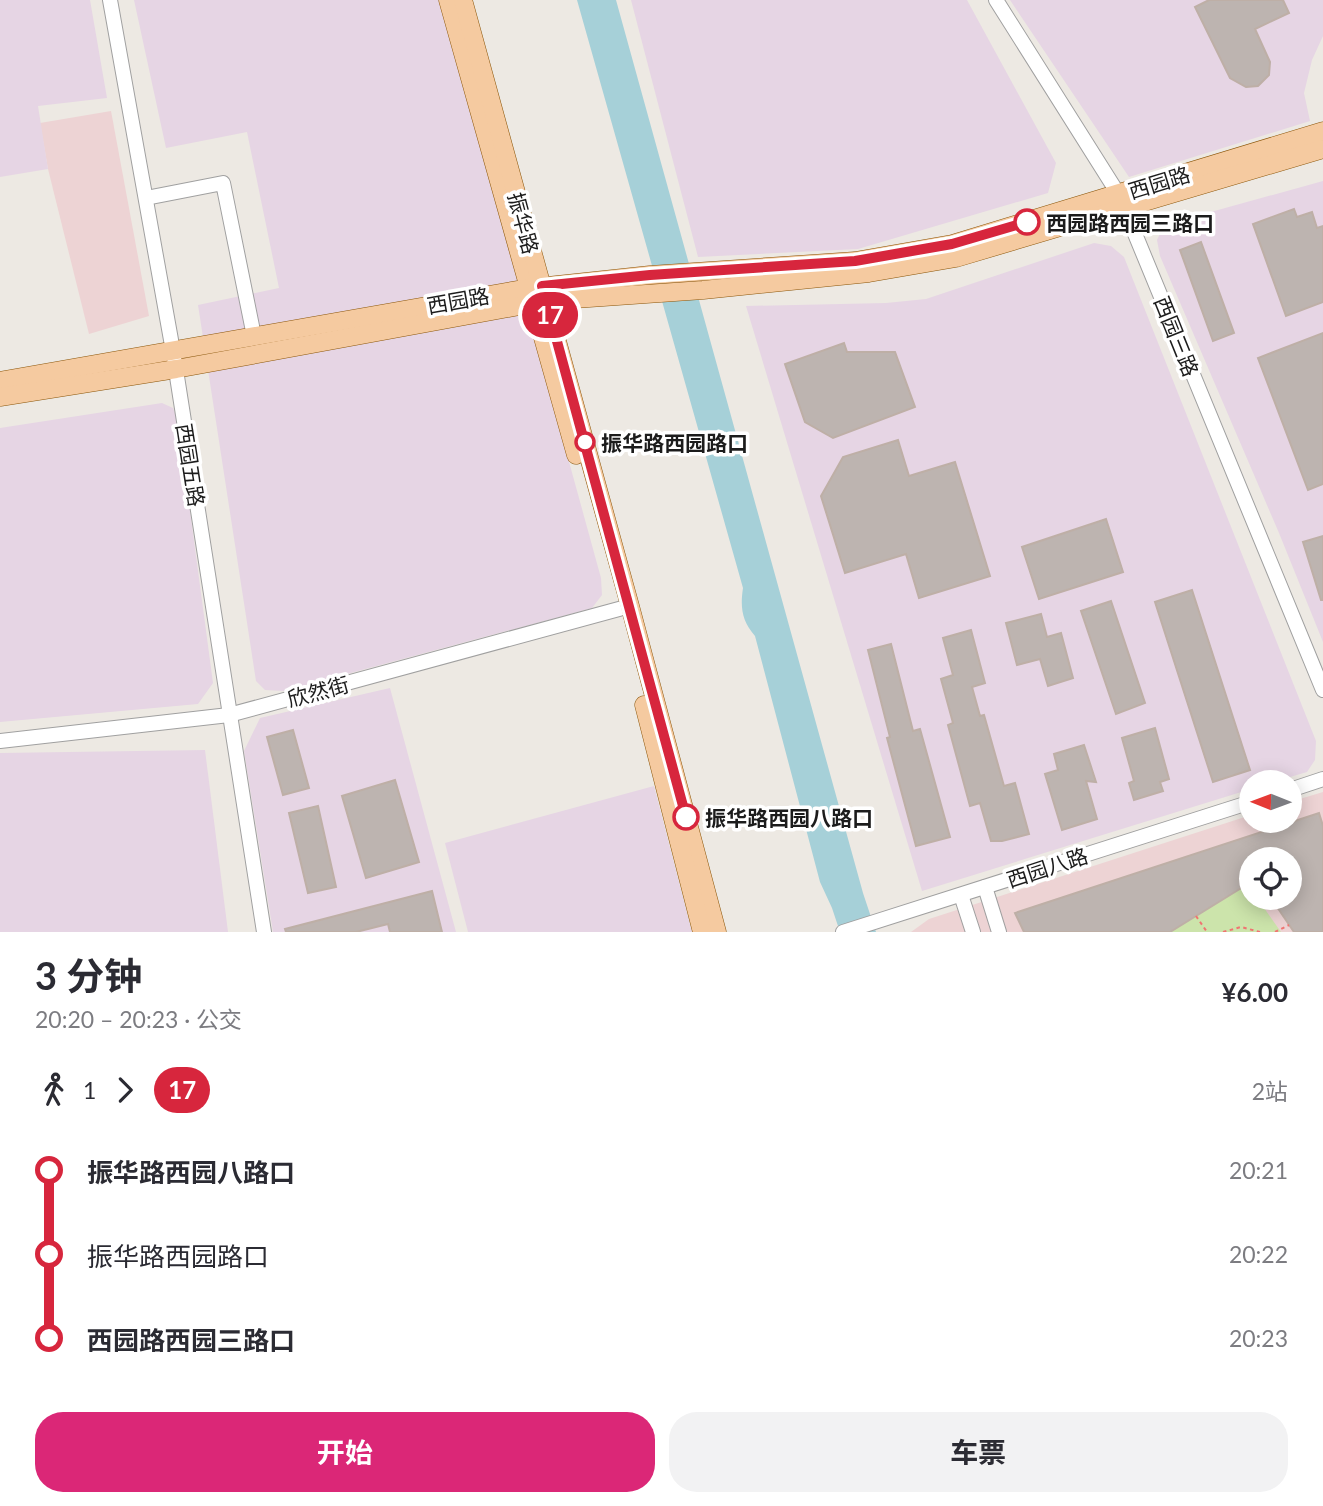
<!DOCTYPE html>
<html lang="zh">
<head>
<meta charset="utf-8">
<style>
	:root { --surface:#fff; --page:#f2f2f3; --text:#2b2b33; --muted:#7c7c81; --accent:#db2777 }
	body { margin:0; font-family:Lato,"Noto Sans SC",sans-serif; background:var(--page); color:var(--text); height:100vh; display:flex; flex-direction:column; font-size:26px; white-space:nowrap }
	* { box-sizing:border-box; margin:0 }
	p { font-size:23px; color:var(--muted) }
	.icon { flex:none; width:38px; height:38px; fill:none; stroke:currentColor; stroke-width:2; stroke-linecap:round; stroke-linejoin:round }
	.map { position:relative; height:932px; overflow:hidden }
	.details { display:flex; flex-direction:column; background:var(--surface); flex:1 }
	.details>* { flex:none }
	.badge { padding:0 14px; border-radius:23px; font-size:24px; line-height:46px }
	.needle { width:46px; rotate:271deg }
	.fabs { position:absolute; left:1239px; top:770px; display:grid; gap:14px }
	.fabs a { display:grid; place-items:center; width:63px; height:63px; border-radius:50%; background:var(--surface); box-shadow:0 4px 18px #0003; font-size:35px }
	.map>.badge { position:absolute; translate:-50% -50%; box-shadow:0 0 0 4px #fff }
	.legs { display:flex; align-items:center; gap:10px; height:77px; padding:0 35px; font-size:23px }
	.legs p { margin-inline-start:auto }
	.head { display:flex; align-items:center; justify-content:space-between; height:119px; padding:0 35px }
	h1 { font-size:38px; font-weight:700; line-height:52px }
	.cta { display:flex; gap:14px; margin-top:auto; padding:14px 35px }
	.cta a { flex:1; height:80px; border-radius:28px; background:var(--accent); color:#fff; font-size:28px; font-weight:700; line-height:80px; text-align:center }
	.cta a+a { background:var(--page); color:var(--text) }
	ul { padding:0 35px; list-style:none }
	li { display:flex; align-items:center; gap:24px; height:84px; font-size:26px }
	li i { display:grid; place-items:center; width:10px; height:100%; margin:0 9px; background:currentColor }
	li i::after { content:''; width:18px; height:18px; margin:-9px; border:5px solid; border-radius:50%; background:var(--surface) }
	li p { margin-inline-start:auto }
	li:first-child i { background:linear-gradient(#0000 50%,currentColor 0) }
	li:last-child i { background:linear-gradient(currentColor 50%,#0000 0) }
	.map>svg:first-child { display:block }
</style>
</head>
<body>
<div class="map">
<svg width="1323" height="932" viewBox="0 0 1323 932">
	<rect width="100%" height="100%" fill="#ede9e3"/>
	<g fill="#edd3d4" fill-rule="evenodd">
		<path d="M 111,111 L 149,316 L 89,334 L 48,169 L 40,123 Z"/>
		<path d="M 1323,792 L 1323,932 L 911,932 L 929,919 L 1251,815 L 1251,821 L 1290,821 L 1290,802 ZM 1251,859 L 1290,859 L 1290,898 L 1251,898 Z"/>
	</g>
	<g fill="#e6d5e4">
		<path d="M 0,0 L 90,0 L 107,98 L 38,106 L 48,169 L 0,177 Z"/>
		<path d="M 134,0 L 442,0 L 601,578 L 602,595 L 592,608 L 284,691 L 265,690 L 256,681 L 198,305 L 279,288 L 247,132 L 166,148 Z"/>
		<path d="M 631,0 L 967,0 L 1056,163 L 1048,193 L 858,249 L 698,257 Z"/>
		<path d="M 1010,0 L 1323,0 L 1323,36 L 1312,60 L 1304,93 L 1310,121 L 1129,177 Z"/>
		<path d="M 1323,181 L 1323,642 L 1279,533 L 1160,256 L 1157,240 L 1164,225 Z"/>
		<path d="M 1094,243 L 1111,246 L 1124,257 L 1316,741 L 1315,760 L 1307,772 L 1273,782 L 1251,782 L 1251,789 L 922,891 L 746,306 L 886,303 L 926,299 Z"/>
		<path d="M 162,403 L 173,408 L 178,421 L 213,683 L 198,704 L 0,722 L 0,428 Z"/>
		<path d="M 390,688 L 456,932 L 273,932 L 244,751 L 260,718 Z"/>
		<path d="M 205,750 L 228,932 L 0,932 L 0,753 Z"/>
		<path d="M 654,786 L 692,932 L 468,932 L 445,843 Z"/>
	</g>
	<path fill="#cce4ab" d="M 1248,884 L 1251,889 L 1251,898 L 1257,898 L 1281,932 L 1170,932 Z"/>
	<path fill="#a6d0d8" d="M 577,0 L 616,0 L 863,893 L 876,932 L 840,932 L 832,908 L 820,882 L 755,636 C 742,621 740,608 743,588 Z"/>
	<g fill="#bdb4b0" stroke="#beafa6" stroke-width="2">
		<path d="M 1209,0 L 1283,0 L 1289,13 L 1255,29 L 1270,62 L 1269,75 L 1258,86 L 1246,87 L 1230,78 L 1195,7 Z"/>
		<path d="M 1294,209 L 1297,217 L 1312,212 L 1317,228 L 1323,226 L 1323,302 L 1286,316 L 1253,224 Z"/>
		<path d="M 1201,242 L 1234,333 L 1213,341 L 1180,250 Z"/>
		<path d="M 1323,333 L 1323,484 L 1308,490 L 1258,358 Z"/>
		<path d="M 844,343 L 847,352 L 895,352 L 915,407 L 833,438 L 805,422 L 785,364 Z"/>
		<path d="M 898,440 L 909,476 L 955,462 L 990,576 L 919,598 L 906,554 L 845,573 L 821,496 L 843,457 Z"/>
		<path d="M 1106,519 L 1123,572 L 1039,599 L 1022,547 Z"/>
		<path d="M 1323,536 L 1323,600 L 1321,600 L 1303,542 Z"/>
		<path d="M 1192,590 L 1250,770 L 1213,782 L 1155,602 Z"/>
		<path d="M 1111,601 L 1145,703 L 1116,714 L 1081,611 Z"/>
		<path d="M 1041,614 L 1047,637 L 1061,633 L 1073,678 L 1048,686 L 1040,659 L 1017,665 L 1006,623 Z"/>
		<path d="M 971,630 L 985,683 L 972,687 L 980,716 L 984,715 L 1004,786 L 1015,783 L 1029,834 L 1002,841 L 991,841 L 980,803 L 970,806 L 948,725 L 953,723 L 941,679 L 953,675 L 943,638 Z"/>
		<path d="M 891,644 L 913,731 L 920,729 L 950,837 L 916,846 L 887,738 L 890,737 L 868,650 Z"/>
		<path d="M 1155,728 L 1169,779 L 1160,782 L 1163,791 L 1134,800 L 1129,783 L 1134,781 L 1122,738 Z"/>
		<path d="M 293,730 L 309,788 L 283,795 L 267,737 Z"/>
		<path d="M 1084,745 L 1096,782 L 1086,781 L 1097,819 L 1062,830 L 1045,774 L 1058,770 L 1054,754 Z"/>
		<path d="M 395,780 L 419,862 L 366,878 L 342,796 Z"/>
		<path d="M 318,806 L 336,887 L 308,893 L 289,813 Z"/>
		<path d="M 1319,813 L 1323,826 L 1323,932 L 1294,932 L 1271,898 L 1290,898 L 1290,859 L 1251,859 L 1251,882 L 1170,932 L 1024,932 L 1015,913 Z"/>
		<path d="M 432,891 L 442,932 L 390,932 L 388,924 L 356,932 L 286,932 L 285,929 Z"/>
	</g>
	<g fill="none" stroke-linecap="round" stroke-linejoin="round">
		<g stroke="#a0a0a0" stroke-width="16">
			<g id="minor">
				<path d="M 110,0 L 173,351 L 264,932"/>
				<path d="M 996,0 L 1119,195 L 1323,690"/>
				<path d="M 146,198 L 223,183 L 254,336"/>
				<path d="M 0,741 L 229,715 L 630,606"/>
				<path d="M 1290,790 L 1323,779"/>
				<path d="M 985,887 L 999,932"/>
				<path d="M 961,895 L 973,932"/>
				<path d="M 843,932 L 1251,802"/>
			</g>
		</g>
		<g stroke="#8b560a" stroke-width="19">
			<g id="major">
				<path d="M 448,0 L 576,455"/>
				<path d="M 463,0 L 630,606 L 717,932"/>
				<path d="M 0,381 L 529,288 L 650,275 L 855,261 L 952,244 L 1323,131"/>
				<path d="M 0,397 L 176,369 L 546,301 L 703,290 L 869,273 L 956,258 L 1323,149"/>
				<path d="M 644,705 L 702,932"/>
			</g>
		</g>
		<g stroke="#f07471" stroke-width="2" stroke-dasharray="3.5 3.5" stroke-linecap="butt">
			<path d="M 1196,916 L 1207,932"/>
			<path d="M 1223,932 L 1241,927 L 1260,932"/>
			<path d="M 1275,932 L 1289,925"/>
		</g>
		<use href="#minor" stroke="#fff" stroke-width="14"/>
		<use href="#major" stroke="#f5caa0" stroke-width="18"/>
	</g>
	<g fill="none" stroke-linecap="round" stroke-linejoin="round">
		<g stroke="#fff" stroke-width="16">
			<path id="line-1" d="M 686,817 L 542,286 L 650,275 L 855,261 L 952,244 L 1027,222"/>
		</g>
		<use href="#line-1" stroke="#d7263d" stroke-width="10"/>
	</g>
	<g fill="#fff" stroke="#d7263d" stroke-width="3.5">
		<circle cx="1027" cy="222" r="12"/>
		<circle cx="585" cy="442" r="9"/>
		<circle cx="686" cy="817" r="12"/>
	</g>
	<g text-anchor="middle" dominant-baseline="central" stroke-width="7" stroke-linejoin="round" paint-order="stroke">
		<g font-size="21" fill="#1c1c1c" stroke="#fff">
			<text transform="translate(1159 182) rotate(-17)">西园路</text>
			<text transform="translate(524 223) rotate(75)">振华路</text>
			<text transform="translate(458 300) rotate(-10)">西园路</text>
			<text transform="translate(1177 336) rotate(68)">西园三路</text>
			<text transform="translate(191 465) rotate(81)">西园五路</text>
			<text transform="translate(318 691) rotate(-15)">欣然街</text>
			<text transform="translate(1047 867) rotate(-18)">西园八路</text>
		</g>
		<g font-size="21" font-weight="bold" fill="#1c1c1c" stroke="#fff" text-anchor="start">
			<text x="1046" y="222">西园路西园三路口</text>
			<text x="601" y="442">振华路西园路口</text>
			<text x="705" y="817">振华路西园八路口</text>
		</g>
	</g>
</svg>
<div class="fabs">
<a><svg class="needle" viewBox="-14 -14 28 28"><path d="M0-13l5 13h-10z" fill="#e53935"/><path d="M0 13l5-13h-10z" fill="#7c7c81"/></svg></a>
<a><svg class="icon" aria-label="locate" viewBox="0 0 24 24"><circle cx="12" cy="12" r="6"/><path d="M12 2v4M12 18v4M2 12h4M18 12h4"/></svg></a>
</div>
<b class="badge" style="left:550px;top:315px;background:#d7263d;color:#fff">17</b>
</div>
<section class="details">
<div class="head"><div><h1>3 分钟</h1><p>20:20 – 20:23 · 公交</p></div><b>¥6.00</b></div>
<div class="legs"><svg class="icon" aria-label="walk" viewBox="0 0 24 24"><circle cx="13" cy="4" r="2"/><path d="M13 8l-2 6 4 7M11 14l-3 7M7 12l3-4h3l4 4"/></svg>1<svg class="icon" aria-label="forward" viewBox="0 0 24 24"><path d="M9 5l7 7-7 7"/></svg><b class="badge" style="background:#d7263d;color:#fff">17</b><p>2站</p></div>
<ul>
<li><i style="color:#d7263d"></i><b>振华路西园八路口</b><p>20:21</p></li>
<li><i style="color:#d7263d"></i><span>振华路西园路口</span><p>20:22</p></li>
<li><i style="color:#d7263d"></i><b>西园路西园三路口</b><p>20:23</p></li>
</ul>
<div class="cta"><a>开始</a><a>车票</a></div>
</section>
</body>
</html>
